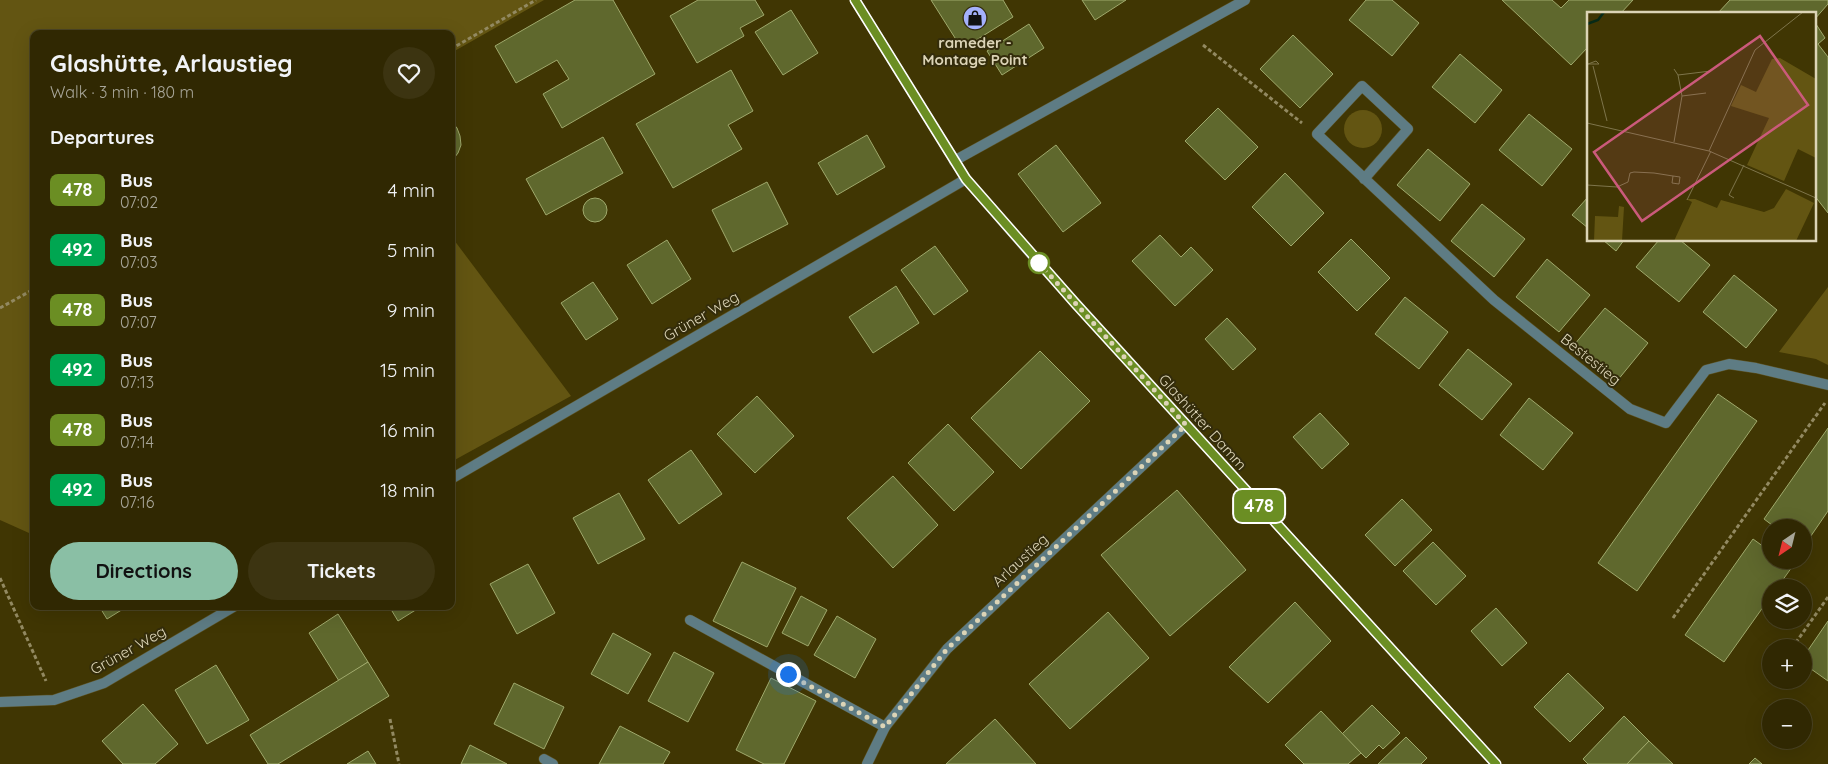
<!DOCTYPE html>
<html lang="en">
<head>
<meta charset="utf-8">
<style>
	:root { --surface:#302802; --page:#3c3411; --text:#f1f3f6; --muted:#a8a699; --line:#4b4424; --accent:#8abfa5 }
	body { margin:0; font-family:Quicksand,sans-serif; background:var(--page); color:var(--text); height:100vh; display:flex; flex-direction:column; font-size:19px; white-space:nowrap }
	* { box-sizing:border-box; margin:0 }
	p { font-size:16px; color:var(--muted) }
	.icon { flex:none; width:28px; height:28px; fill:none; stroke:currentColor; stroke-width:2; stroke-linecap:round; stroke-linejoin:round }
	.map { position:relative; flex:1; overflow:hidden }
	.drawer { position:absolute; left:30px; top:30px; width:425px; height:580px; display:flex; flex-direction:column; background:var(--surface); border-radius:10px; box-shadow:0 5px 20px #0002,0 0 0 1px var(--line) }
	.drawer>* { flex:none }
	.badge { padding:0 10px; border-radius:8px; font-size:18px; line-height:32px }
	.needle { width:32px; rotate:215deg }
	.fabs { position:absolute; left:1762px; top:519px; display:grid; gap:10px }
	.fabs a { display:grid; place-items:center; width:50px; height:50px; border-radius:50%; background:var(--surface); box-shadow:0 5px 20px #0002,0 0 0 1px var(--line); font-size:25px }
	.you { position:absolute; width:25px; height:25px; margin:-12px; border:4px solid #fff; border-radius:50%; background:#1a73e8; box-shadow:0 0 0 8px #1a73e833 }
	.map>.badge { position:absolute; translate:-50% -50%; box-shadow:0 0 0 2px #fff }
	h2 { padding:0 20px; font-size:19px; line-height:45px }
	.round { display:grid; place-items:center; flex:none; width:52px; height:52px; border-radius:26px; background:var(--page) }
	.headline { display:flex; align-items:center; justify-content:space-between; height:85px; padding:0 20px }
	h1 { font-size:24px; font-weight:700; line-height:38px }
	.primary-button { display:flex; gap:10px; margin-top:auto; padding:10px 20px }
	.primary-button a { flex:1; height:58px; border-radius:30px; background:var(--accent); color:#111; font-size:20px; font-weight:700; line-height:58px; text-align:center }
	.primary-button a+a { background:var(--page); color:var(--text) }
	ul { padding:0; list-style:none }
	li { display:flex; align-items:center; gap:15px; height:60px; padding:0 20px }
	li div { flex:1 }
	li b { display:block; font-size:19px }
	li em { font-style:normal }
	li .badge { min-width:55px; font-weight:700; text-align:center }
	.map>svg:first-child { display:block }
</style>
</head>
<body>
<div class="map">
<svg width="1828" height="764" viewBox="0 0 1828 764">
	<rect width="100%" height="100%" fill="#403603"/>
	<g fill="#635512">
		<path d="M 0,0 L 544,0 L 451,53 L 451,34 L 34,34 L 34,531 L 29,533 L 0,520 Z"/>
		<circle cx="1363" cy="129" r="19"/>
		<path d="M 451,236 L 571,396 L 451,462 Z"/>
		<path d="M 1828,287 L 1828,365 L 1816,359 L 1779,352 Z"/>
	</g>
	<g fill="#5f682d" stroke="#9fa96c">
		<path d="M 575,0 L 613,0 L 655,74 L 562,128 L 543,94 L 569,79 L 557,60 L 516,83 L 495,46 Z"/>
		<path d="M 698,0 L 755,0 L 764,15 L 740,28 L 744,36 L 697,63 L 670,16 Z"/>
		<path d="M 931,0 L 1003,0 L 1013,17 L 962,49 Z"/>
		<path d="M 1082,0 L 1126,0 L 1095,20 Z"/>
		<path d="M 1366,0 L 1392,0 L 1419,23 L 1392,56 L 1349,20 Z"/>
		<path d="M 1502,0 L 1552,0 L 1561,8 L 1569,0 L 1633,0 L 1620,14 L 1588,14 L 1588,47 L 1571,65 Z"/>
		<path d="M 1730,0 L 1828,0 L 1828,4 L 1814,20 L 1814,14 L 1717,14 Z"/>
		<path d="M 791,10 L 818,53 L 783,75 L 755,32 Z"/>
		<path d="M 1814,21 L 1825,38 L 1818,44 L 1828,57 L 1828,213 L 1814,195 Z"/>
		<path d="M 1029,24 L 1044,48 L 1002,75 L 987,51 Z"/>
		<path d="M 1293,35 L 1333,74 L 1300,108 L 1260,69 Z"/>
		<path d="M 1460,54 L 1502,90 L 1475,123 L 1432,87 Z"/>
		<path d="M 731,70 L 753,111 L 728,125 L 742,149 L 673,188 L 636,124 Z"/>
		<path d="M 1218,108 L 1258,147 L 1225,180 L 1185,141 Z"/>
		<path d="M 1529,114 L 1572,149 L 1542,186 L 1499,150 Z"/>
		<path d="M 451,121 L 457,128 L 460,136 L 461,145 L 458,153 L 451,162 Z"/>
		<path d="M 867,135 L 885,167 L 837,195 L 818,163 Z"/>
		<path d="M 603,137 L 623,173 L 546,215 L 526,179 Z"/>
		<path d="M 1056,145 L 1101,203 L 1063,232 L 1018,174 Z"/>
		<path d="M 1428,149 L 1470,184 L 1440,221 L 1397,185 Z"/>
		<path d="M 1285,173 L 1324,213 L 1291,246 L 1252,207 Z"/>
		<path d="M 767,182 L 788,224 L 733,252 L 712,210 Z"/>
		<path d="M 1588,197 L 1588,228 L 1572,215 Z"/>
		<circle cx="595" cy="210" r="12"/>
		<path d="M 1482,204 L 1525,239 L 1494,277 L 1451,241 Z"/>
		<path d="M 1160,235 L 1181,257 L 1191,247 L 1213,270 L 1175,306 L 1132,261 Z"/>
		<path d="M 1351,239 L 1390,278 L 1357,311 L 1318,272 Z"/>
		<path d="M 667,240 L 691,279 L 652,304 L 627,265 Z"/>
		<path d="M 1603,240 L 1624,240 L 1616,251 Z"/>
		<path d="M 1659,240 L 1680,240 L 1710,265 L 1679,302 L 1636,267 Z"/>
		<path d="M 935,246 L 968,291 L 934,315 L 901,270 Z"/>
		<path d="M 1547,259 L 1590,295 L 1559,332 L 1516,297 Z"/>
		<path d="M 1734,275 L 1777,310 L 1746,348 L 1703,312 Z"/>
		<path d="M 593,282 L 618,319 L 586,340 L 561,303 Z"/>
		<path d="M 896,286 L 919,323 L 873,353 L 849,317 Z"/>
		<path d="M 1405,297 L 1448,332 L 1419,369 L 1375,334 Z"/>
		<path d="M 1605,308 L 1648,343 L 1617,381 L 1574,345 Z"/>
		<path d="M 1227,318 L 1256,349 L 1233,370 L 1205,339 Z"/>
		<path d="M 1468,349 L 1512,384 L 1482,420 L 1439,385 Z"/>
		<path d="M 1040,351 L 1090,401 L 1021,469 L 971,418 Z"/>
		<path d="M 1718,394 L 1757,421 L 1637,591 L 1598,563 Z"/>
		<path d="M 757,396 L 794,436 L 755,473 L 717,434 Z"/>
		<path d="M 1529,398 L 1573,433 L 1543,470 L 1500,435 Z"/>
		<path d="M 1320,413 L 1349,444 L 1322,469 L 1293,437 Z"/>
		<path d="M 948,424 L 994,472 L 954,511 L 908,463 Z"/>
		<path d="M 1828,428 L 1828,511 L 1804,546 L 1804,528 L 1776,528 L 1764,519 Z"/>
		<path d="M 691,450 L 722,494 L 679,524 L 648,480 Z"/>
		<path d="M 893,476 L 938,525 L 893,568 L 847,518 Z"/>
		<path d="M 1177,490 L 1246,570 L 1170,636 L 1101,555 Z"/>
		<path d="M 619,493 L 645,539 L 598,564 L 573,518 Z"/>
		<path d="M 1402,499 L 1432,530 L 1395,566 L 1365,535 Z"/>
		<path d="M 1753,539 L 1771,552 L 1771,560 L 1782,560 L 1792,567 L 1777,588 L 1771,588 L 1771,596 L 1724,662 L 1685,635 Z"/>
		<path d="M 1433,542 L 1466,576 L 1436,605 L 1403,571 Z"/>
		<path d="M 742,562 L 796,588 L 767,647 L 713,621 Z"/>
		<path d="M 528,564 L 555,613 L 517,634 L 490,584 Z"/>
		<path d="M 801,596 L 827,610 L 808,646 L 782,633 Z"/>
		<path d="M 1295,602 L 1331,641 L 1268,703 L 1229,667 Z"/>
		<path d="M 99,606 L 128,606 L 107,619 Z"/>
		<path d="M 389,606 L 422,606 L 398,621 Z"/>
		<path d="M 1496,608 L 1527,643 L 1502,666 L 1471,631 Z"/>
		<path d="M 1108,612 L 1149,658 L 1070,729 L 1029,684 Z"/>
		<path d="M 338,614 L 368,662 L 339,681 L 309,633 Z"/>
		<path d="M 837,616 L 876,639 L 855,678 L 814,655 Z"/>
		<path d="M 1828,621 L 1828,681 L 1804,664 L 1804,656 Z"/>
		<path d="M 613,633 L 651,654 L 628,694 L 591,674 Z"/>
		<path d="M 674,652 L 714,673 L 688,722 L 648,701 Z"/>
		<path d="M 368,662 L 389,696 L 278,764 L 268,764 L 250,735 Z"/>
		<path d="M 216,665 L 249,720 L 207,744 L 175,690 Z"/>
		<path d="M 1568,673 L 1604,708 L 1570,742 L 1534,707 Z"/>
		<path d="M 771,678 L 816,701 L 784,764 L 764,764 L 736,750 Z"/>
		<path d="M 514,683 L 564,707 L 544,749 L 494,724 Z"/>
		<path d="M 143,704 L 178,744 L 155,764 L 123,764 L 102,741 Z"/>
		<path d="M 1372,705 L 1400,733 L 1383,749 L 1379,745 L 1366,758 L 1342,734 Z"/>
		<path d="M 1321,711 L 1361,753 L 1348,764 L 1304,764 L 1285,745 Z"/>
		<path d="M 1624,716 L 1649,741 L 1627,764 L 1588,764 L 1583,759 Z"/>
		<path d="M 995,719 L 1036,764 L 946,764 Z"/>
		<path d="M 620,726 L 670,752 L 663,764 L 599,764 Z"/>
		<path d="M 1406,737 L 1427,758 L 1421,764 L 1378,764 Z"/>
		<path d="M 1649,741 L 1673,764 L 1627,764 Z"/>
		<path d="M 470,745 L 507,764 L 461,764 Z"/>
		<path d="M 368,751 L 376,764 L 347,764 Z"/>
		<path d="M 1755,758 L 1762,764 L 1749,764 Z"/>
	</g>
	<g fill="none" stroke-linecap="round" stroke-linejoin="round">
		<g stroke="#5c5223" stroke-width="11">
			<g id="service">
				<path d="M 690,620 L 885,727"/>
				<path d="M 544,759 L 553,764"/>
				<path d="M 867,764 L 885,727 L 947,649 L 1186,425"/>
			</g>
		</g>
		<g stroke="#5c5223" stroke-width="11">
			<g id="minor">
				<path d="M 954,161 L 1245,0"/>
				<path d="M 1364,179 L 1408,129 L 1362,86 L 1317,134 L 1494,300 L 1630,409 L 1666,423 L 1706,370 L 1729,364 L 1756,368 L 1828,385"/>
				<path d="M 451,479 L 966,179"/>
				<path d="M 0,702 L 54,700 L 104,683 L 235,606"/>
			</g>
		</g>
		<g stroke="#5c5223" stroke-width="11">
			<path id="tertiary" d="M 855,0 L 966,179 L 1038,262 L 1496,764"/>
		</g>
		<g stroke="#928961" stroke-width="3" stroke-dasharray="4 2.5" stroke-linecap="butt">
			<path d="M 1203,45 L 1302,123"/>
			<path d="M 451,49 L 536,0"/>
			<path d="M 0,308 L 34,289"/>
			<path d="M 0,578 L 46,681"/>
			<path d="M 1673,618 L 1825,403"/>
			<path d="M 1792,648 L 1828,597"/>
			<path d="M 390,719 L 399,764"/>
		</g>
		<use href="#service" stroke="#5e7c84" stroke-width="10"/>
		<use href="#minor" stroke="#5e7c84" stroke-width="10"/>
		<use href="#tertiary" stroke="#5e7c84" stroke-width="10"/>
	</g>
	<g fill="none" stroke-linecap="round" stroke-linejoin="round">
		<g stroke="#fff" stroke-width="11">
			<path id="line" d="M 855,0 L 966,179 L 1075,303 L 1496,764"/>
		</g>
		<use href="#line" stroke="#6b8e23" stroke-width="8"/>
		<path stroke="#dcd4b6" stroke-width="5" stroke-dasharray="0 9" d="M 788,674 L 885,727 L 947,649 L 1186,425 L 1038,262 L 1039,263"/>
	</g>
	<defs>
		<g id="shop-disc" transform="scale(1.25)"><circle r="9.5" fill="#a4b1fc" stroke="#332c0b"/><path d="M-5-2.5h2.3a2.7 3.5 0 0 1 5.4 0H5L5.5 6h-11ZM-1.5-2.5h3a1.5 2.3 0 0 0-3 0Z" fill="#111"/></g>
	</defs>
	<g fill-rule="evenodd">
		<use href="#shop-disc" x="975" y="18"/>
	</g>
	<circle fill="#fff" stroke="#6b8e23" stroke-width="2.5" cx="1039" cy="263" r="10"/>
	<g text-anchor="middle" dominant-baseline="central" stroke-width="4" stroke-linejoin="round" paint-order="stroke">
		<g font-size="15" font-weight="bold" fill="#dcd4b6" stroke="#332c0b">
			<text x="975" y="42">rameder -<tspan x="975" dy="17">Montage Point</tspan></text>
		</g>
		<g font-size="15" fill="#dcd4b6" stroke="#332c0b">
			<text transform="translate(701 316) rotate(-30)">Grüner Weg</text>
			<text transform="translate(1591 359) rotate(39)">Bestestieg</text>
			<text transform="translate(1203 422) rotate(48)">Glashütter Damm</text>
			<text transform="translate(1020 560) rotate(-43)">Arlaustieg</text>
			<text transform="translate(128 650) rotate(-29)">Grüner Weg</text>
		</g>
	</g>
	<g transform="translate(1587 12)">
		<rect width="229" height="229" fill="#403603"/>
		<path d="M 193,46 L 229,67 L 229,146 L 211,137 L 197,169 L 160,153 L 182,106 L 144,94 L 154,73 L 169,80 L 185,47 ZM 199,177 L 227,191 L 209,229 L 87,229 L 105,190 L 99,187 L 108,187 L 130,196 L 134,188 L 177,200 L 187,196 ZM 32,194 L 37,195 L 35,229 L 7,229 L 8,204 L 31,205 Z" fill="#635512"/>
		<path fill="none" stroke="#072a17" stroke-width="2.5" d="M 0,12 L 11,8 L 17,0"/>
		<path fill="none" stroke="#7e754b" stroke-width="1" d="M 0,52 L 12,52 L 9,49 L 1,52M 6,54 L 20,109M 91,63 L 124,59M 95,84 L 119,81M 0,111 L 122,139 L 229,186M 87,130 L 95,84 L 91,63 L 87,57M 122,139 L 168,38 L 216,0M 0,173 L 30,175 L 41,170 L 43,161 L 47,160 L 67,161 L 86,164 L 93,165 L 92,172 L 85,171 L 86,164M 147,186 L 142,183 L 157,153M 100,188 L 124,139"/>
		<path fill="#cb5a7b" fill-opacity="0.15" stroke="#cb5a7b" stroke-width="2.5" d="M 173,24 L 221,93 L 55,209 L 7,140 Z"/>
		<rect width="229" height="229" fill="none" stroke="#dcd4b6" stroke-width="2.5"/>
	</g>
</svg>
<div class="fabs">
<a><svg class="needle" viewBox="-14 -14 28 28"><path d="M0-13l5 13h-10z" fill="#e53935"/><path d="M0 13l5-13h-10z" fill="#a8a699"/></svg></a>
<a><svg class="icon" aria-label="layers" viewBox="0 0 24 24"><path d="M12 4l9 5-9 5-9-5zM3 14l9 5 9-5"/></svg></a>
<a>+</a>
<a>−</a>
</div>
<div class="you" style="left:788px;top:674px"></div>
<b class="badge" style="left:1259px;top:506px;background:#6b8e23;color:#fff">478</b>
<section class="drawer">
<div class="headline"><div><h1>Glashütte, Arlaustieg</h1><p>Walk · 3 min · 180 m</p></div><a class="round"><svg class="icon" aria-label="heart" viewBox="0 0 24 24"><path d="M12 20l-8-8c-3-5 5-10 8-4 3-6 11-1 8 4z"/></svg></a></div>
<h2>Departures</h2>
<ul>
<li><span class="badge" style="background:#6b8e23;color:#fff">478</span><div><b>Bus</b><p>07:02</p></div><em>4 min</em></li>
<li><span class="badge" style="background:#00a651;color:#fff">492</span><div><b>Bus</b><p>07:03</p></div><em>5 min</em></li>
<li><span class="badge" style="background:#6b8e23;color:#fff">478</span><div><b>Bus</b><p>07:07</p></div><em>9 min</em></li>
<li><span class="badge" style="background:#00a651;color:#fff">492</span><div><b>Bus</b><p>07:13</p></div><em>15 min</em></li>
<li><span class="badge" style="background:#6b8e23;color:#fff">478</span><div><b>Bus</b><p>07:14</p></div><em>16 min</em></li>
<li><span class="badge" style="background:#00a651;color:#fff">492</span><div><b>Bus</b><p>07:16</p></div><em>18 min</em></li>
</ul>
<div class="primary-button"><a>Directions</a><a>Tickets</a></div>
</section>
</div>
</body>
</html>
